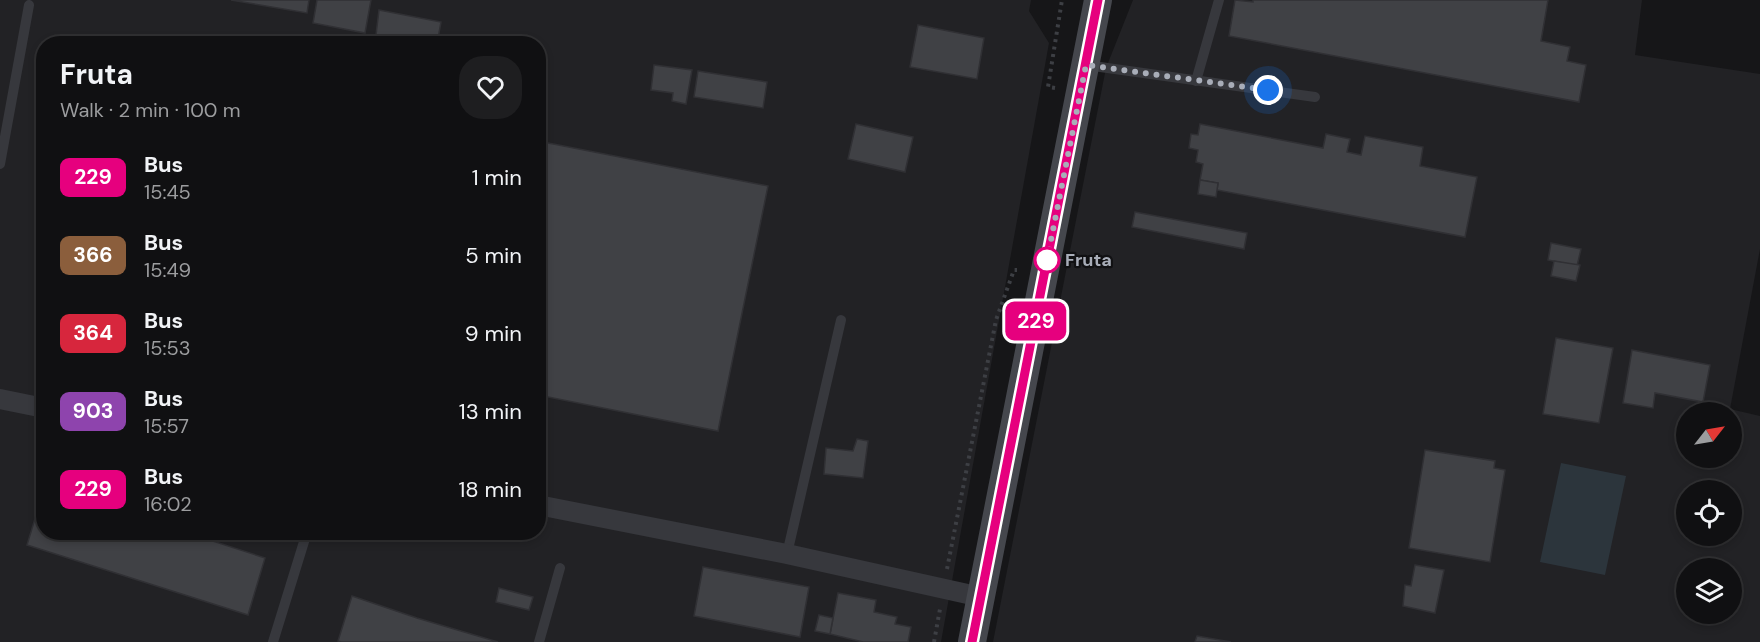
<!DOCTYPE html>
<html lang="en">
<head>
<meta charset="utf-8">
<style>
	:root { --surface:#101012; --page:#1e1e20; --text:#f1f3f6; --muted:#9c9d9f; --line:#303032 }
	body { margin:0; font-family:"DM Sans",sans-serif; background:var(--page); color:var(--text); height:100vh; display:flex; flex-direction:column; font-size:22px; white-space:nowrap }
	* { box-sizing:border-box; margin:0 }
	p { font-size:20px; color:var(--muted) }
	.icon { flex:none; width:33px; height:33px; fill:none; stroke:currentColor; stroke-width:2; stroke-linecap:round; stroke-linejoin:round }
	.map { position:relative; flex:1; overflow:hidden }
	.sheet { position:absolute; left:36px; top:36px; width:510px; height:504px; display:flex; flex-direction:column; background:var(--surface); border-radius:24px; box-shadow:0 3px 9px #0003,0 0 0 2px var(--line) }
	.sheet>* { flex:none }
	.badge { padding:0 12px; border-radius:9px; font-size:21px; line-height:39px }
	.needle { width:39px; rotate:59deg }
	.tools { position:absolute; left:1676px; top:402px; display:grid; gap:12px }
	.tools a { display:grid; place-items:center; width:66px; height:66px; border-radius:50%; background:var(--surface); box-shadow:0 3px 9px #0003,0 0 0 2px var(--line); font-size:30px }
	.you { position:absolute; width:30px; height:30px; margin:-15px; border:4px solid #fff; border-radius:50%; background:#1a73e8; box-shadow:0 0 0 9px #1a73e833 }
	.map>.badge { position:absolute; translate:-50% -50%; box-shadow:0 0 0 3px #fff }
	.round { display:grid; place-items:center; flex:none; width:63px; height:63px; border-radius:24px; background:var(--page) }
	.overview { display:flex; align-items:center; justify-content:space-between; height:102px; padding:0 24px }
	h1 { font-size:28px; font-weight:700; line-height:45px }
	ul { padding:0; list-style:none }
	li { display:flex; align-items:center; gap:18px; height:78px; padding:0 24px }
	li div { flex:1 }
	li b { display:block; font-size:22px }
	li em { font-style:normal }
	li .badge { min-width:66px; font-weight:700; text-align:center }
	.map>svg:first-child { display:block }
</style>
</head>
<body>
<div class="map">
<svg width="1760" height="642" viewBox="0 0 1760 642">
	<rect width="100%" height="100%" fill="#161618"/>
	<g fill="#222225" fill-rule="evenodd">
		<path d="M 0,0 L 1031,0 L 1029,11 L 1049,43 L 941,642 L 0,642 ZM 44,44 L 538,44 L 538,532 L 44,532 Z"/>
		<path d="M 1133,0 L 1642,0 L 1635,55 L 1760,74 L 1760,249 L 1730,409 L 1760,416 L 1760,642 L 993,642 L 1106,68 ZM 1686,412 L 1731,412 L 1731,458 L 1686,458 ZM 1686,490 L 1731,490 L 1731,536 L 1686,536 ZM 1686,568 L 1731,568 L 1731,614 L 1686,614 Z"/>
	</g>
	<path fill="#2c353c" d="M 1561,463 L 1626,476 L 1605,575 L 1540,562 Z"/>
	<g fill="#404145" stroke="#303034" stroke-width="1.5">
		<path d="M 231,0 L 309,0 L 307,13 Z"/>
		<path d="M 317,0 L 371,0 L 365,33 L 313,23 Z"/>
		<path d="M 1235,0 L 1253,2 L 1253,0 L 1548,0 L 1541,41 L 1570,47 L 1567,61 L 1586,65 L 1579,102 L 1229,36 Z"/>
		<path d="M 379,10 L 441,22 L 437,44 L 421,44 L 376,35 Z"/>
		<path d="M 918,25 L 984,38 L 977,79 L 910,67 Z"/>
		<path d="M 654,65 L 692,70 L 686,104 L 672,101 L 673,93 L 651,90 Z"/>
		<path d="M 698,71 L 767,82 L 763,108 L 694,97 Z"/>
		<path d="M 856,124 L 913,137 L 905,172 L 848,159 Z"/>
		<path d="M 1200,124 L 1323,148 L 1326,134 L 1350,139 L 1347,152 L 1361,155 L 1365,136 L 1423,147 L 1420,166 L 1477,177 L 1465,237 L 1217,190 L 1218,183 L 1200,180 L 1203,164 L 1196,162 L 1198,150 L 1189,148 L 1191,134 L 1198,135 Z"/>
		<path d="M 538,141 L 768,186 L 718,431 L 538,395 Z"/>
		<path d="M 1200,180 L 1218,183 L 1216,197 L 1198,194 Z"/>
		<path d="M 1135,212 L 1247,233 L 1244,249 L 1132,227 Z"/>
		<path d="M 1551,243 L 1581,249 L 1577,266 L 1548,260 Z"/>
		<path d="M 1554,261 L 1580,265 L 1576,281 L 1551,276 Z"/>
		<path d="M 1556,338 L 1613,348 L 1599,423 L 1543,414 Z"/>
		<path d="M 1632,350 L 1710,365 L 1703,402 L 1655,393 L 1653,408 L 1623,403 Z"/>
		<path d="M 857,439 L 868,441 L 863,478 L 824,474 L 826,448 L 853,451 Z"/>
		<path d="M 1425,450 L 1495,461 L 1494,468 L 1505,470 L 1490,562 L 1409,548 Z"/>
		<path d="M 44,489 L 44,532 L 185,532 L 265,558 L 248,615 L 27,545 Z"/>
		<path d="M 1415,565 L 1444,570 L 1435,613 L 1403,606 L 1405,585 L 1411,586 Z"/>
		<path d="M 703,567 L 809,587 L 800,637 L 694,616 Z"/>
		<path d="M 499,588 L 533,597 L 529,610 L 496,602 Z"/>
		<path d="M 838,593 L 876,600 L 874,612 L 897,617 L 895,624 L 911,627 L 908,642 L 863,642 L 830,634 Z"/>
		<path d="M 352,596 L 417,618 L 498,642 L 341,642 L 338,641 Z"/>
		<path d="M 819,615 L 833,618 L 830,634 L 815,631 Z"/>
		<path d="M 1197,636 L 1231,642 L 1195,642 Z"/>
	</g>
	<g fill="none" stroke-linecap="round" stroke-linejoin="round">
		<g stroke="#3d3f44" stroke-width="4" stroke-dasharray="3 4.5" stroke-linecap="butt">
			<path d="M 1055,88 L 1048,87 L 1062,0"/>
			<path d="M 947,569 L 996,320 L 1014,270 L 1017,270"/>
			<path d="M 934,642 L 940,609"/>
		</g>
		<g stroke="#37383d" stroke-width="10">
			<path d="M 1086,65 L 1315,97"/>
			<path d="M 1196,81 L 1219,0"/>
			<path d="M 0,164 L 29,5"/>
			<path d="M 787,554 L 841,320"/>
			<path d="M 273,642 L 307,532"/>
			<path d="M 539,642 L 560,568"/>
		</g>
		<g stroke="#37383d" stroke-width="20">
			<path d="M 0,399 L 44,408"/>
			<path d="M 538,505 L 787,554 L 981,597"/>
		</g>
		<path stroke="#45474d" stroke-width="28" d="M 972,642 L 1098,0"/>
	</g>
	<g fill="none" stroke-linecap="round" stroke-linejoin="round">
		<g stroke="#fff" stroke-width="14">
			<path id="line" d="M 972,642 L 1098,0"/>
		</g>
		<use href="#line" stroke="#e6007e" stroke-width="9"/>
		<path stroke="#a8adb8" stroke-width="6" stroke-dasharray="0 10.8" d="M 1047,260 L 1086,65 L 1268,90"/>
	</g>
	<circle fill="#fff" stroke="#e6007e" stroke-width="3" cx="1047" cy="260" r="12"/>
	<g text-anchor="middle" dominant-baseline="central" stroke-width="4.5" stroke-linejoin="round" paint-order="stroke">
		<g font-size="18" font-weight="bold" fill="#a8adb8" stroke="#111113" text-anchor="start">
			<text x="1065" y="260">Fruta</text>
		</g>
	</g>
</svg>
<div class="tools">
<a><svg class="needle" viewBox="-14 -14 28 28"><path d="M0-13l5 13h-10z" fill="#e53935"/><path d="M0 13l5-13h-10z" fill="#9c9d9f"/></svg></a>
<a><svg class="icon" aria-label="locate" viewBox="0 0 24 24"><circle cx="12" cy="12" r="6"/><path d="M12 2v4M12 18v4M2 12h4M18 12h4"/></svg></a>
<a><svg class="icon" aria-label="layers" viewBox="0 0 24 24"><path d="M12 4l9 5-9 5-9-5zM3 14l9 5 9-5"/></svg></a>
</div>
<div class="you" style="left:1268px;top:90px"></div>
<b class="badge" style="left:1036px;top:321px;background:#e6007e;color:#fff">229</b>
<section class="sheet">
<div class="overview"><div><h1>Fruta</h1><p>Walk · 2 min · 100 m</p></div><a class="round"><svg class="icon" aria-label="heart" viewBox="0 0 24 24"><path d="M12 20l-8-8c-3-5 5-10 8-4 3-6 11-1 8 4z"/></svg></a></div>
<ul>
<li><span class="badge" style="background:#e6007e;color:#fff">229</span><div><b>Bus</b><p>15:45</p></div><em>1 min</em></li>
<li><span class="badge" style="background:#8b5e3c;color:#fff">366</span><div><b>Bus</b><p>15:49</p></div><em>5 min</em></li>
<li><span class="badge" style="background:#d7263d;color:#fff">364</span><div><b>Bus</b><p>15:53</p></div><em>9 min</em></li>
<li><span class="badge" style="background:#8e44ad;color:#fff">903</span><div><b>Bus</b><p>15:57</p></div><em>13 min</em></li>
<li><span class="badge" style="background:#e6007e;color:#fff">229</span><div><b>Bus</b><p>16:02</p></div><em>18 min</em></li>
</ul>
</section>
</div>
</body>
</html>
